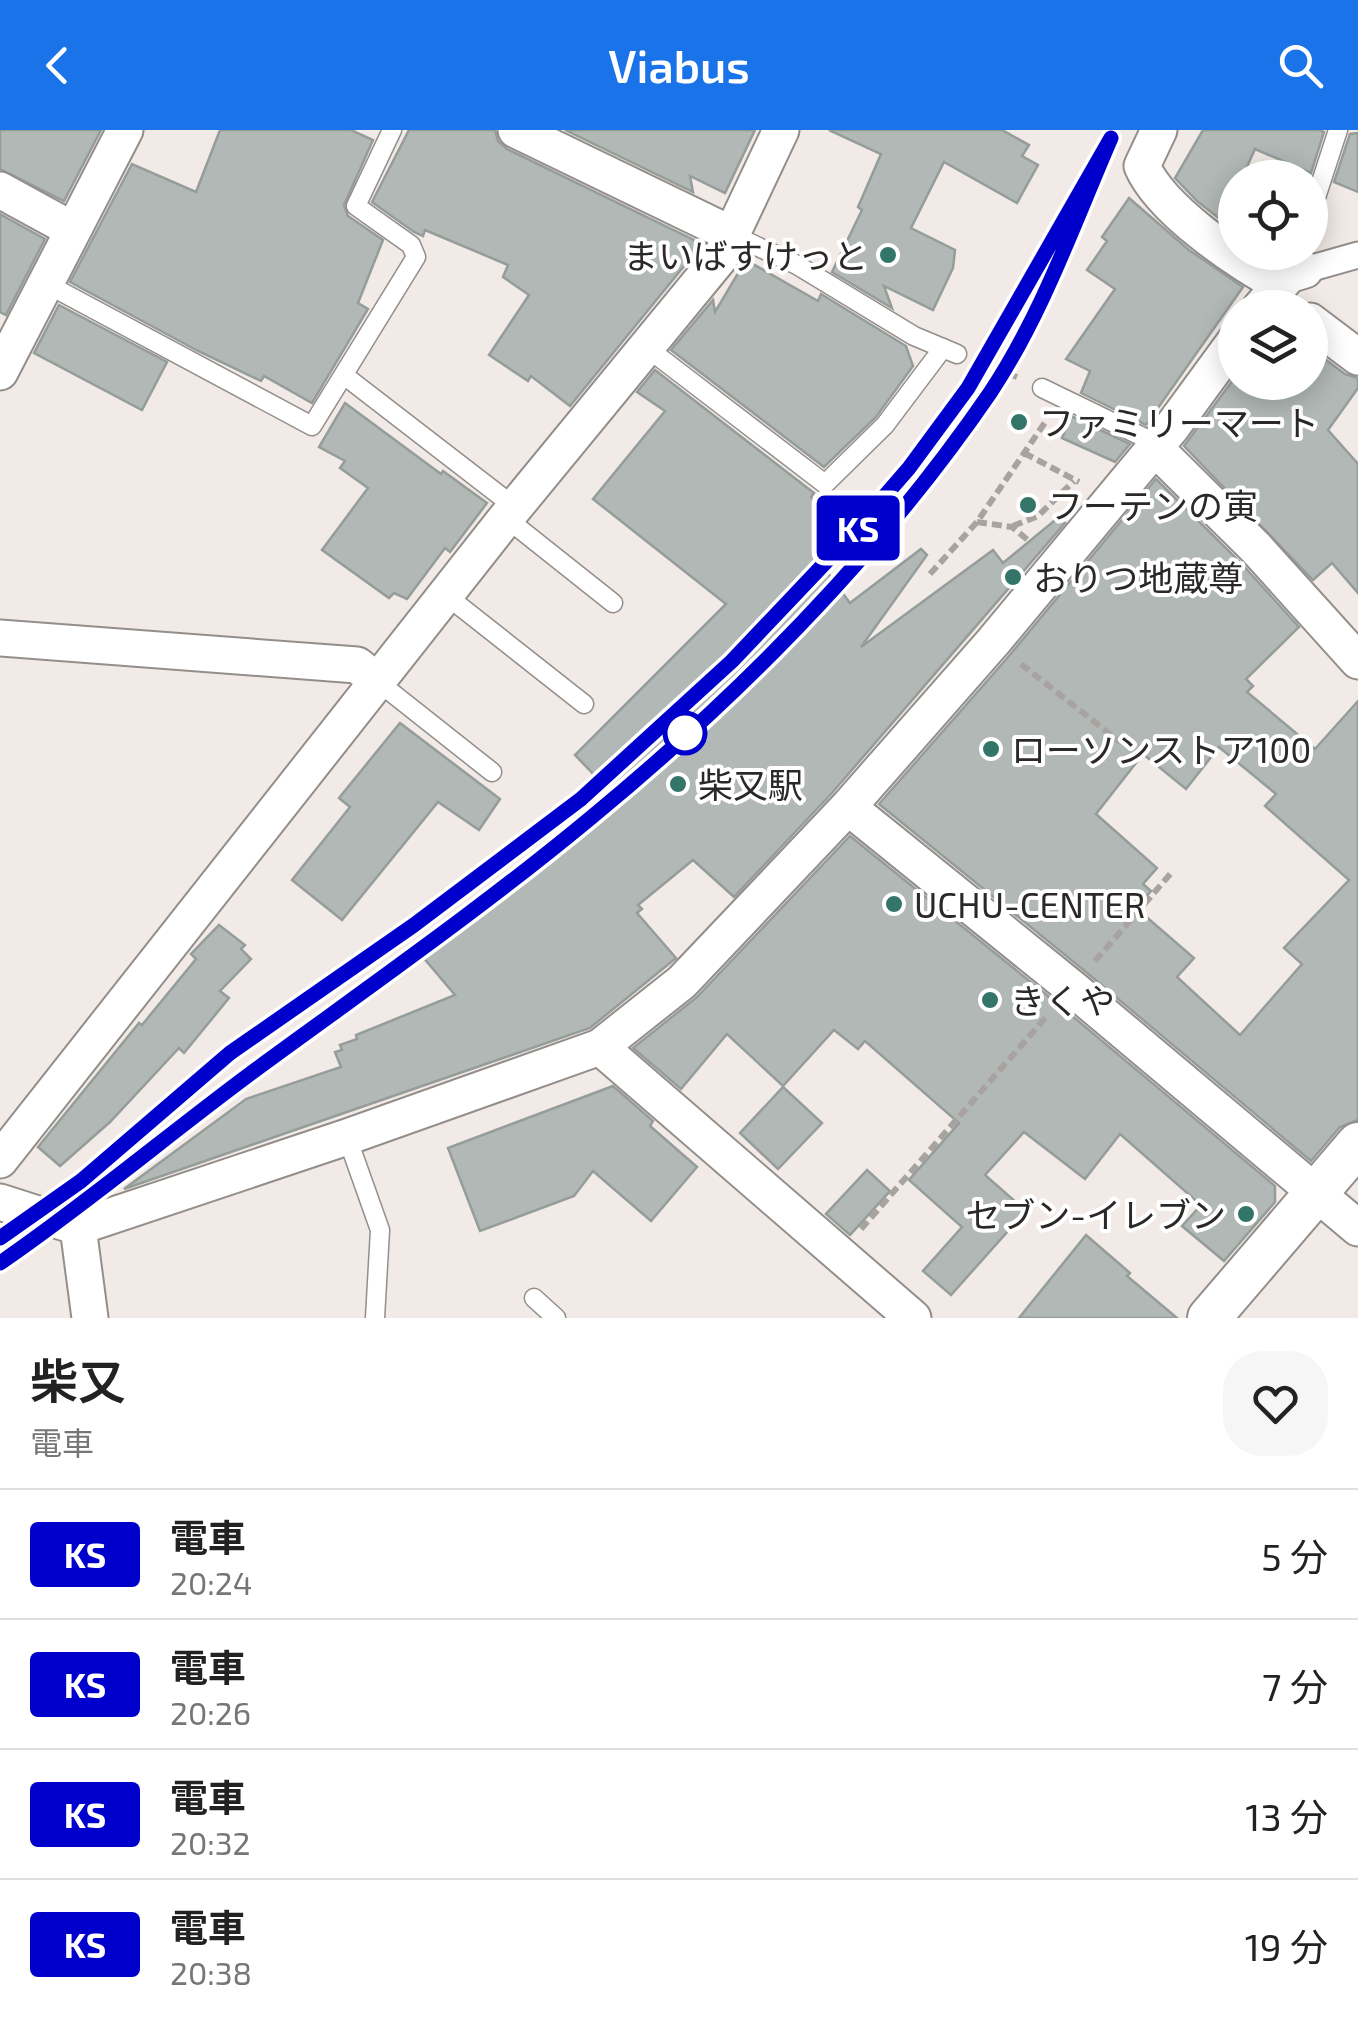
<!DOCTYPE html>
<html lang="ja">
<head>
<meta charset="utf-8">
<style>
	:root { --surface:#fff; --page:#f6f6f6; --text:#222; --muted:#767676; --line:#e0e0e0; --accent:#1a73e8 }
	body { margin:0; font-family:"Exo 2","Noto Sans JP",sans-serif; background:var(--page); color:var(--text); height:100vh; display:flex; flex-direction:column; font-size:38px; white-space:nowrap }
	* { box-sizing:border-box; margin:0 }
	p { font-size:32px; color:var(--muted) }
	.icon { flex:none; width:55px; height:55px; fill:none; stroke:currentColor; stroke-width:2; stroke-linecap:round; stroke-linejoin:round }
	.map { position:relative; height:1188px; overflow:hidden }
	.sheet { display:flex; flex-direction:column; background:var(--surface); flex:1 }
	.sheet>* { flex:none }
	.badge { padding:0 20px; border-radius:8px; font-size:35px; line-height:65px }
	.buttons { position:absolute; left:1218px; top:30px; display:grid; gap:20px }
	.buttons a { display:grid; place-items:center; width:110px; height:110px; border-radius:50%; background:var(--surface); box-shadow:0 5px 25px #0003; font-size:50px }
	.map>.badge { position:absolute; translate:-50% -50%; box-shadow:0 0 0 5px #fff }
	.round { display:grid; place-items:center; flex:none; width:105px; height:105px; border-radius:40px; background:var(--page) }
	.head { display:flex; align-items:center; justify-content:space-between; height:170px; padding:0 30px }
	h1 { font-size:48px; font-weight:600; line-height:75px }
	ul { padding:0; list-style:none }
	li { display:flex; align-items:center; gap:30px; height:130px; padding:0 30px; border-top:2px solid var(--line) }
	li div { flex:1 }
	li b { display:block; font-size:38px }
	li em { font-style:normal }
	li .badge { min-width:110px; font-weight:700; text-align:center }
	header { display:flex; justify-content:space-between; align-items:center; height:130px; padding:0 30px; background:var(--accent); color:#fff; font-size:45px; font-weight:600 }
	.map>svg:first-child { display:block }
</style>
</head>
<body>
<header><svg class="icon" aria-label="back" viewBox="0 0 24 24"><path d="M15 5l-7 7 7 7"/></svg>Viabus<svg class="icon" aria-label="search" viewBox="0 0 24 24"><circle cx="10" cy="10" r="6"/><path d="M15 15l6 6"/></svg></header>
<div class="map">
<svg width="1358" height="1188" viewBox="0 0 1358 1188">
	<rect width="100%" height="100%" fill="#f1eae6"/>
	<g fill="#b1b8b6" stroke="#959d9b" stroke-width="2.5" fill-rule="evenodd">
		<path d="M 0,0 L 101,0 L 64,71 L 0,39 Z"/>
		<path d="M 220,0 L 351,0 L 373,10 L 344,75 L 348,86 L 383,110 L 358,173 L 368,179 L 312,273 L 264,246 L 261,251 L 198,221 L 70,152 L 132,34 L 196,62 Z"/>
		<path d="M 409,0 L 495,0 L 498,11 L 507,19 L 702,114 L 570,276 L 531,246 L 528,251 L 489,225 L 529,165 L 503,147 L 508,135 L 425,100 L 423,106 L 414,102 L 372,72 Z"/>
		<path d="M 565,0 L 755,0 L 725,63 L 690,46 L 693,62 Z"/>
		<path d="M 829,0 L 1002,0 L 1029,15 L 1022,26 L 1038,35 L 1017,73 L 944,32 L 911,98 L 955,120 L 953,138 L 933,180 L 884,156 L 892,178 L 832,142 L 862,80 L 858,77 L 881,24 Z"/>
		<path d="M 1203,0 L 1319,0 L 1324,2 L 1311,43 L 1255,19 L 1242,48 L 1235,48 L 1235,101 L 1197,71 L 1175,48 Z"/>
		<path d="M 1358,3 L 1358,62 L 1334,52 L 1350,4 Z"/>
		<path d="M 1129,68 L 1189,120 L 1243,157 L 1146,295 L 1081,263 L 1090,241 L 1066,229 L 1115,159 L 1087,140 L 1107,111 L 1102,107 Z"/>
		<path d="M 0,84 L 45,109 L 6,185 L 0,182 Z"/>
		<path d="M 746,130 L 818,171 L 821,164 L 906,216 L 913,236 L 876,287 L 824,337 L 671,220 L 713,170 L 715,182 Z"/>
		<path d="M 59,175 L 167,232 L 142,280 L 34,223 Z"/>
		<path d="M 1310,218 L 1345,244 L 1358,248 L 1358,258 L 1328,300 L 1358,334 L 1358,463 L 1332,433 L 1313,450 L 1184,316 L 1233,250 L 1244,258 L 1248,252 L 1310,252 Z"/>
		<path d="M 655,240 L 814,363 L 811,367 L 842,399 L 817,429 L 850,473 L 921,419 L 927,425 L 861,517 L 993,420 L 1003,433 L 1060,386 L 1065,393 L 832,663 L 734,767 L 693,730 L 638,775 L 642,779 L 637,783 L 676,828 L 590,898 L 124,1059 L 246,969 L 341,937 L 335,922 L 342,920 L 340,915 L 357,909 L 356,905 L 455,865 L 422,826 L 622,674 L 575,625 L 726,474 L 593,369 L 665,281 L 637,262 Z"/>
		<path d="M 345,273 L 441,344 L 443,341 L 487,373 L 450,422 L 445,418 L 407,469 L 394,463 L 389,468 L 322,420 L 368,358 L 340,338 L 345,331 L 319,317 Z"/>
		<path d="M 1071,286 L 1130,314 L 1115,332 L 1062,308 Z"/>
		<path d="M 1156,349 L 1241,433 L 1299,497 L 1246,549 L 1253,556 L 1247,562 L 1315,619 L 1358,571 L 1358,990 L 1340,997 L 1311,1031 L 1086,842 L 879,674 L 1009,526 ZM 1219,617 L 1276,664 L 1265,676 L 1349,750 L 1284,818 L 1302,834 L 1240,905 L 1177,847 L 1194,828 L 1136,778 L 1151,761 L 1143,754 L 1157,738 L 1096,684 L 1143,624 L 1186,659 Z"/>
		<path d="M 400,593 L 500,669 L 479,700 L 438,672 L 342,790 L 292,750 L 350,677 L 339,668 Z"/>
		<path d="M 850,706 L 1058,874 L 1275,1056 L 1275,1072 L 1224,1131 L 1182,1096 L 1201,1075 L 1120,1004 L 1085,1049 L 1024,1002 L 985,1045 L 1026,1081 L 951,1165 L 923,1141 L 962,1097 L 909,1050 L 959,993 L 865,911 L 858,919 L 834,900 L 783,956 L 727,904 L 681,959 L 633,918 L 697,867 Z"/>
		<path d="M 219,795 L 245,815 L 241,819 L 251,829 L 220,861 L 229,868 L 184,923 L 179,918 L 110,992 L 60,1036 L 38,1017 L 139,893 L 142,895 L 196,829 L 191,824 Z"/>
		<path d="M 613,956 L 653,991 L 650,996 L 697,1037 L 651,1091 L 593,1041 L 574,1066 L 480,1101 L 448,1018 Z"/>
		<path d="M 783,957 L 822,993 L 778,1039 L 740,1003 Z"/>
		<path d="M 867,1040 L 890,1061 L 850,1105 L 826,1084 Z"/>
		<path d="M 1086,1105 L 1130,1143 L 1127,1146 L 1177,1188 L 1019,1188 Z"/>
	</g>
	<g fill="none" stroke-linecap="round" stroke-linejoin="round">
		<g stroke="#948e8a" stroke-width="21">
			<g id="service">
				<path d="M 1310,86 L 1338,0"/>
				<path d="M 733,105 L 797,135 L 914,206 L 957,224"/>
				<path d="M 45,153 L 312,296 L 416,127 L 411,115 L 356,76 L 392,0"/>
				<path d="M 646,217 L 825,354 L 885,295 L 943,218"/>
				<path d="M 345,246 L 516,378"/>
				<path d="M 1042,258 L 1143,307 L 1154,317"/>
				<path d="M 506,388 L 613,473"/>
				<path d="M 447,466 L 584,574"/>
				<path d="M 377,551 L 492,642"/>
				<path d="M 347,1007 L 380,1100 L 375,1188"/>
				<path d="M 534,1168 L 556,1188"/>
			</g>
		</g>
		<g stroke="#948e8a" stroke-width="29">
			<path id="pedestrian" d="M 1305,140 L 1358,125"/>
		</g>
		<g stroke="#948e8a" stroke-width="39">
			<g id="minor">
				<path d="M 516,0 L 733,105"/>
				<path d="M 1159,0 L 1142,36 C 1161,80 1237,131 1279,154"/>
				<path d="M 0,60 L 73,100"/>
				<path d="M 1260,178 L 1289,145 L 1305,140"/>
				<path d="M 1310,191 L 1358,227"/>
				<path d="M 0,242 L 125,0"/>
				<path d="M 1154,317 L 1256,418 L 1358,531"/>
				<path d="M 0,508 L 357,535 L 377,551"/>
				<path d="M 848,677 L 1072,858 L 1358,1098"/>
				<path d="M 600,917 L 913,1188"/>
				<path d="M 0,1030 L 506,388 L 722,125 L 781,0"/>
				<path d="M 0,1072 L 78,1097"/>
				<path d="M 90,1188 L 78,1097 L 347,1007 L 600,917 L 682,852 L 848,677 L 993,512 L 1172,297 L 1235,211"/>
			</g>
		</g>
		<g stroke="#948e8a" stroke-width="46">
			<path id="tertiary" d="M 1209,1188 L 1358,1014"/>
		</g>
		<g stroke="#a8a3a0" stroke-width="6" stroke-dasharray="10 5" stroke-linecap="butt">
			<path d="M 982,234 L 1017,247"/>
			<path d="M 1024,323 L 1079,352"/>
			<path d="M 977,392 L 1012,397 L 1029,411"/>
			<path d="M 1013,396 L 1038,386 L 1074,351"/>
			<path d="M 930,444 L 977,392 L 1046,291"/>
			<path d="M 1021,534 L 1120,612"/>
			<path d="M 1095,831 L 1172,742"/>
			<path d="M 861,1099 L 1047,886"/>
		</g>
		<use href="#service" stroke="#fff" stroke-width="18"/>
		<use href="#pedestrian" stroke="#fff" stroke-width="25"/>
		<use href="#minor" stroke="#fff" stroke-width="35"/>
		<use href="#tertiary" stroke="#fff" stroke-width="42"/>
		<g stroke="#8f8b88" stroke-width="11">
			<g id="rail">
				<path d="M 0,1108 L 81,1051 L 230,923 L 414,795 L 581,669 L 732,531 L 843,414 L 909,338 L 983,234 L 1059,97"/>
				<path d="M 0,1133 C 89,1072 170,1002 258,938 C 527,742 800,543 990,263 C 1042,185 1074,93 1111,8"/>
			</g>
		</g>
		<use href="#rail" stroke="#fff" stroke-width="8" stroke-dasharray="22" stroke-linecap="butt"/>
	</g>
	<g fill="none" stroke-linecap="round" stroke-linejoin="round">
		<g stroke="#fff" stroke-width="22">
			<path id="line" d="M 0,1108 L 81,1051 L 230,923 L 414,795 L 581,669 L 732,531 L 843,414 L 909,338 L 968,258 L 1111,8 C 1074,93 1042,185 990,263 C 881,422 742,563 593,686 C 486,775 370,856 258,938 C 171,1002 89,1072 0,1133"/>
		</g>
		<use href="#line" stroke="#0000cd" stroke-width="15"/>
	</g>
	<g fill="#337669" stroke="#fff" stroke-width="4">
		<circle cx="888" cy="125" r="10"/>
		<circle cx="1019" cy="292" r="10"/>
		<circle cx="1028" cy="375" r="10"/>
		<circle cx="1013" cy="447" r="10"/>
		<circle cx="991" cy="619" r="10"/>
		<circle cx="678" cy="654" r="10"/>
		<circle cx="894" cy="774" r="10"/>
		<circle cx="990" cy="870" r="10"/>
		<circle cx="1246" cy="1084" r="10"/>
	</g>
	<circle fill="#fff" stroke="#0000cd" stroke-width="5" cx="685" cy="603" r="20"/>
	<g text-anchor="middle" dominant-baseline="central" stroke-width="8" stroke-linejoin="round" paint-order="stroke">
		<g font-size="35" fill="#2b2928" stroke="#fff" text-anchor="start">
			<text x="868" y="125" text-anchor="end">まいばすけっと</text>
			<text x="1039" y="292">ファミリーマート</text>
			<text x="1048" y="375">フーテンの寅</text>
			<text x="1033" y="447">おりつ地蔵尊</text>
			<text x="1011" y="619">ローソンストア100</text>
			<text x="698" y="654">柴又駅</text>
			<text x="914" y="774">UCHU-CENTER</text>
			<text x="1010" y="870">きくや</text>
			<text x="1226" y="1084" text-anchor="end">セブン-イレブン</text>
		</g>
	</g>
</svg>
<div class="buttons">
<a><svg class="icon" aria-label="locate" viewBox="0 0 24 24"><circle cx="12" cy="12" r="6"/><path d="M12 2v4M12 18v4M2 12h4M18 12h4"/></svg></a>
<a><svg class="icon" aria-label="layers" viewBox="0 0 24 24"><path d="M12 4l9 5-9 5-9-5zM3 14l9 5 9-5"/></svg></a>
</div>
<b class="badge" style="left:858px;top:398px;background:#0000cd;color:#fff">KS</b>
</div>
<section class="sheet">
<div class="head"><div><h1>柴又</h1><p>電車</p></div><a class="round"><svg class="icon" aria-label="heart" viewBox="0 0 24 24"><path d="M12 20l-8-8c-3-5 5-10 8-4 3-6 11-1 8 4z"/></svg></a></div>
<ul>
<li><span class="badge" style="background:#0000cd;color:#fff">KS</span><div><b>電車</b><p>20:24</p></div><em>5 分</em></li>
<li><span class="badge" style="background:#0000cd;color:#fff">KS</span><div><b>電車</b><p>20:26</p></div><em>7 分</em></li>
<li><span class="badge" style="background:#0000cd;color:#fff">KS</span><div><b>電車</b><p>20:32</p></div><em>13 分</em></li>
<li><span class="badge" style="background:#0000cd;color:#fff">KS</span><div><b>電車</b><p>20:38</p></div><em>19 分</em></li>
</ul>
</section>
</body>
</html>
